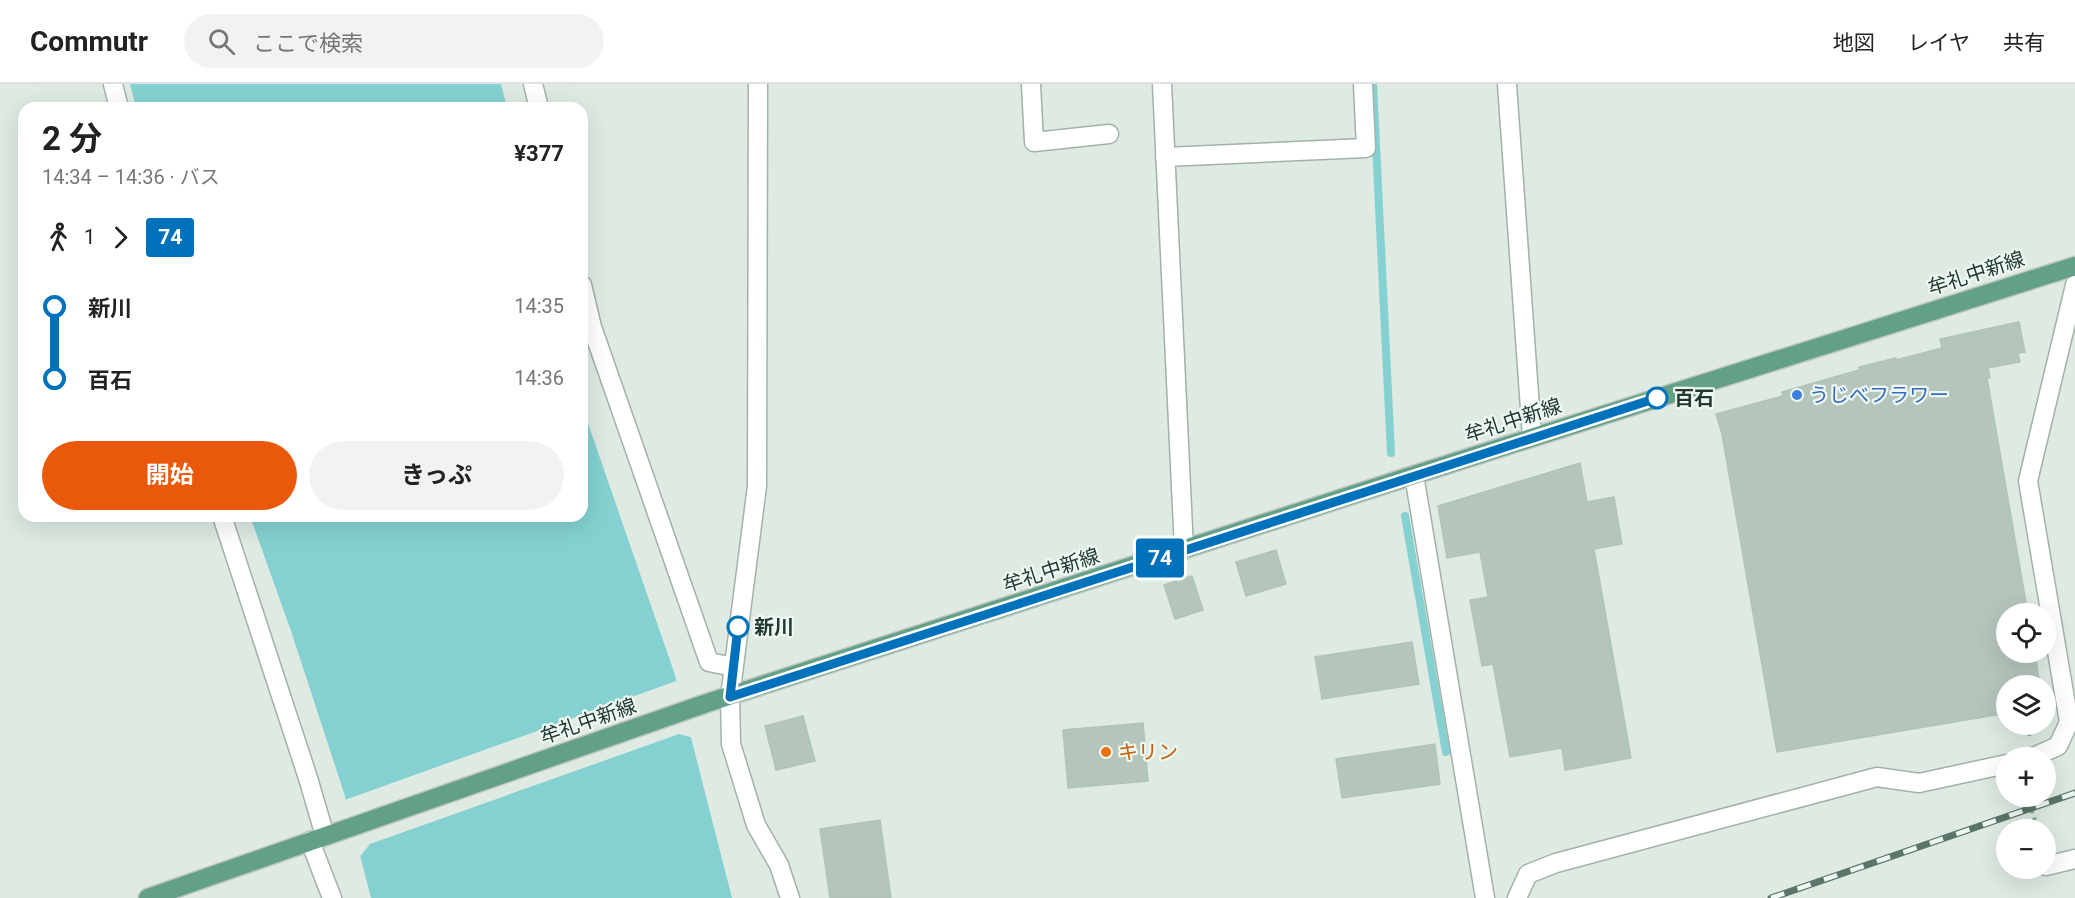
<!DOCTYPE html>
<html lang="ja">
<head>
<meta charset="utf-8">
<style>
	:root { --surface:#fff; --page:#f2f2f2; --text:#222; --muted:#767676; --line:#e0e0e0; --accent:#ea580c }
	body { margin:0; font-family:Roboto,"Noto Sans JP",sans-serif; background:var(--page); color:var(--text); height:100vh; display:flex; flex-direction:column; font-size:22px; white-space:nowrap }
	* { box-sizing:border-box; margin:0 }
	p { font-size:20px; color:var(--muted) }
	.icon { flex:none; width:33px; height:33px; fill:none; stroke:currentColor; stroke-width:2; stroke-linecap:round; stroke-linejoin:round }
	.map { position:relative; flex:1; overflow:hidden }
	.sheet { position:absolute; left:18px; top:18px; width:570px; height:420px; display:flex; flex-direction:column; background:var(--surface); border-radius:18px; box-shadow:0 6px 24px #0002 }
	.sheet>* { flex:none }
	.badge { padding:0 12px; border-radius:4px; font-size:21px; line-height:39px }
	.fabs { position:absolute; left:1996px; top:519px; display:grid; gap:12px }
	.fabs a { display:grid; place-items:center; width:60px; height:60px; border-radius:50%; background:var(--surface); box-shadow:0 6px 24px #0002; font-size:30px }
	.map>.badge { position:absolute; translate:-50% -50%; box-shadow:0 0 0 3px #fff }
	.legs { display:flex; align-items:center; gap:9px; height:66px; padding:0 24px; font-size:20px }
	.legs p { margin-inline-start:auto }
	.overview { display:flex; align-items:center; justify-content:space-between; height:102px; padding:0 24px }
	h1 { font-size:33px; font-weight:700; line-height:45px }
	.action { display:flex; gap:12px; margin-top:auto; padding:12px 24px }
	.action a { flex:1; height:69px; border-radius:36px; background:var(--accent); color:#fff; font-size:24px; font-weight:700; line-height:69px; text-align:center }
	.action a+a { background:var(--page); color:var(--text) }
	ul { padding:0 24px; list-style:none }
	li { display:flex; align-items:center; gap:21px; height:72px; font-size:22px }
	li i { display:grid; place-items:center; width:9px; height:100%; margin:0 8px; background:currentColor }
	li i::after { content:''; width:15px; height:15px; margin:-8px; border:4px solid; border-radius:50%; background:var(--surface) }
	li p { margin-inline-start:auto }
	li:first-child i { background:linear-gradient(#0000 50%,currentColor 0) }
	li:last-child i { background:linear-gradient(currentColor 50%,#0000 0) }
	header { display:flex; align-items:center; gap:36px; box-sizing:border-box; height:84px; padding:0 30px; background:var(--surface); border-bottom:2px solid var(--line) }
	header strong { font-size:28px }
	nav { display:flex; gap:33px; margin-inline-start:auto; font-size:21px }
	.search { width:420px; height:54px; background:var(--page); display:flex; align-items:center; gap:15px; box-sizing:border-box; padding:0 21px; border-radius:33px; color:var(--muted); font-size:22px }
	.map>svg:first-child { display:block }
</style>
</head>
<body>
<header>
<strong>Commutr</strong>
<div class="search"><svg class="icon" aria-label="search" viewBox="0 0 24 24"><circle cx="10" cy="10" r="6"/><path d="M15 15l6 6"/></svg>ここで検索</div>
<nav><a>地図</a><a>レイヤ</a><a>共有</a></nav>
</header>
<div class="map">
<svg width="2075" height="814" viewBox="0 0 2075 814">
	<rect width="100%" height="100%" fill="#dfeae3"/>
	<g fill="#85d1d1">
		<path d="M 130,0 L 501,0 L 507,24 L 136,24 Z"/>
		<path d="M 582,322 L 675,591 L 732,814 L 371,814 L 344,709 L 291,547 L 250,432 L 582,432 Z"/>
	</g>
	<path fill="#dfeae3" d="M 679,596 L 694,654 L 679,650 L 370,760 L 358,775 L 342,717 Z"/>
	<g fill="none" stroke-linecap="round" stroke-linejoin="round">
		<g stroke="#85d1d1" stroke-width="8">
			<path d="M 1373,0 L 1391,369"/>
			<path d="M 1405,432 L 1446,668"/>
		</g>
	</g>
	<g fill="#b4c5bc" stroke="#b1c4b9" stroke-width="1.5">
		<path d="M 2019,238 L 2025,268 L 2018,269 L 2020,278 L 1988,284 L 1990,294 L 1987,294 L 2028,530 L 2007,530 L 2007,568 L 2035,568 L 2040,602 L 2007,602 L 2007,629 L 1777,668 L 1722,350 L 1716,330 L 1783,312 L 1782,308 L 1859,286 L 1859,283 L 1896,274 L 1896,276 L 1942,264 L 1940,255 Z"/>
		<path d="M 1580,379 L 1587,418 L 1614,413 L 1622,460 L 1594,465 L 1631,674 L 1565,686 L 1562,664 L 1510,673 L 1493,580 L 1482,582 L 1470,516 L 1488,513 L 1480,468 L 1447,474 L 1438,422 Z"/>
		<path d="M 1276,466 L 1286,500 L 1246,512 L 1236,478 Z"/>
		<path d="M 1192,492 L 1203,526 L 1175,535 L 1164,501 Z"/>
		<path d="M 1412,558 L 1419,600 L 1322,615 L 1315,573 Z"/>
		<path d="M 803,632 L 815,677 L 776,686 L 765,642 Z"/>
		<path d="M 1143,639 L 1148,697 L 1068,704 L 1063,646 Z"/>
		<path d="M 1435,660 L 1440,700 L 1342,714 L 1336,675 Z"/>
		<path d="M 880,736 L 891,814 L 830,814 L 820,745 Z"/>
	</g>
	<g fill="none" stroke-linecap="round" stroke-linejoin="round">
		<g stroke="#a2b2a9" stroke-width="21">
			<g id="minor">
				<path d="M 113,0 L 119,24"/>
				<path d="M 533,0 L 539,24"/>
				<path d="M 758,0 L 757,402 L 730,613 L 731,660 L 756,741 L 779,781 L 790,814"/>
				<path d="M 1031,0 L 1034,58 L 1109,50"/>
				<path d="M 1162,0 L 1184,466"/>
				<path d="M 1507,0 L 1532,353"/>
				<path d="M 1165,73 L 1366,64 L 1363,0"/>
				<path d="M 582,201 L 592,243 L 709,578 L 733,583"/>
				<path d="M 1414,391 L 1485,814"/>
				<path d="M 222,432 L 308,694 L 325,752"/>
				<path d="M 2031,674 L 2058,662 L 2069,638 L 2028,397 L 2075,201"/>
				<path d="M 310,757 L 332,814"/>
				<path d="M 2046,782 L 2075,775"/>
				<path d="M 1517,814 L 1528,790 L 1556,779 L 1877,693 L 1919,699 L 2007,680"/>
			</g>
		</g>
		<g stroke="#bcc4c1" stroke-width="21">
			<path id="major" d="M 148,814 L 704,620 L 1414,391 L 2075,182"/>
		</g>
		<g stroke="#7eaf98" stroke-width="4" stroke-dasharray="3 4.5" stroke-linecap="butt">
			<path d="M 2029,652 L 2031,640"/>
			<path d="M 2027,712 L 2038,746"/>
		</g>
		<use href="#minor" stroke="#fff" stroke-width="18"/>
		<use href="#major" stroke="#62a187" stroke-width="18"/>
		<g stroke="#5a766a" stroke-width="7">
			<path id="rail" d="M 1771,814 L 2075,709"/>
		</g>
		<use href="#rail" stroke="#eff7f2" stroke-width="4.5" stroke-dasharray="14" stroke-linecap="butt"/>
	</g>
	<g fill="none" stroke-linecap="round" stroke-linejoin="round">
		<g stroke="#fff" stroke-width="14">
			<path id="line-1" d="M 738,543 L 730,613 L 1657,314"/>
		</g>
		<use href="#line-1" stroke="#0072bc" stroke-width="9"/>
	</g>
	<circle fill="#3f7fe0" stroke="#eff7f2" stroke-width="2" cx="1797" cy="311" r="6"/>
	<g fill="#fff" stroke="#0072bc" stroke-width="3">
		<circle cx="1657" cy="314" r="10"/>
		<circle cx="738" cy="543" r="10"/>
	</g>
	<circle fill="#e8710a" stroke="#eff7f2" stroke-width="2" cx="1106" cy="668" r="6"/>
	<g text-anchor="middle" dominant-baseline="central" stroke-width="4.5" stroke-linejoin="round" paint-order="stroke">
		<g font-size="20" fill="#203a2f" stroke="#eff7f2">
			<text transform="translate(1976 189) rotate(-18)">牟礼中新線</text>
			<text transform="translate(1513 336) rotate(-18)">牟礼中新線</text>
			<text transform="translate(1051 486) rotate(-18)">牟礼中新線</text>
			<text transform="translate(588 637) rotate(-19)">牟礼中新線</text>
		</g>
		<g font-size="20" fill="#366cbe" stroke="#eff7f2" text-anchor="start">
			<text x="1809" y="311">うじべフラワー</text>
		</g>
		<g font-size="20" font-weight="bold" fill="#203a2f" stroke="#eff7f2" text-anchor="start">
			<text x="1674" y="314">百石</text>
			<text x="754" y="543">新川</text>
		</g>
		<g font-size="20" fill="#c56008" stroke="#eff7f2" text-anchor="start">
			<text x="1118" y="668">キリン</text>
		</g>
	</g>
</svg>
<div class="fabs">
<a><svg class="icon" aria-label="locate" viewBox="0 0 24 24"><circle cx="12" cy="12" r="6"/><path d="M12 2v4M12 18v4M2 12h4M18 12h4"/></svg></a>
<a><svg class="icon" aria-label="layers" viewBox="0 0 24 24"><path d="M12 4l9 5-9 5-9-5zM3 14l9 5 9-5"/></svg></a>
<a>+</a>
<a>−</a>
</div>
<b class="badge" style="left:1160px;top:474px;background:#0072bc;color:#fff">74</b>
<section class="sheet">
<div class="overview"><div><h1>2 分</h1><p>14:34 – 14:36 · バス</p></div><b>¥377</b></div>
<div class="legs"><svg class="icon" aria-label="walk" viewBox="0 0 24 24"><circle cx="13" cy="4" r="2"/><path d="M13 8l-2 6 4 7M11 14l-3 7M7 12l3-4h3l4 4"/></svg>1<svg class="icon" aria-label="forward" viewBox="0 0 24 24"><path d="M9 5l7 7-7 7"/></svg><b class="badge" style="background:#0072bc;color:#fff">74</b></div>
<ul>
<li><i style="color:#0072bc"></i><b>新川</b><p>14:35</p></li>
<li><i style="color:#0072bc"></i><b>百石</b><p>14:36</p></li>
</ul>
<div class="action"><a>開始</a><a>きっぷ</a></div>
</section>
</div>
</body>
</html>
